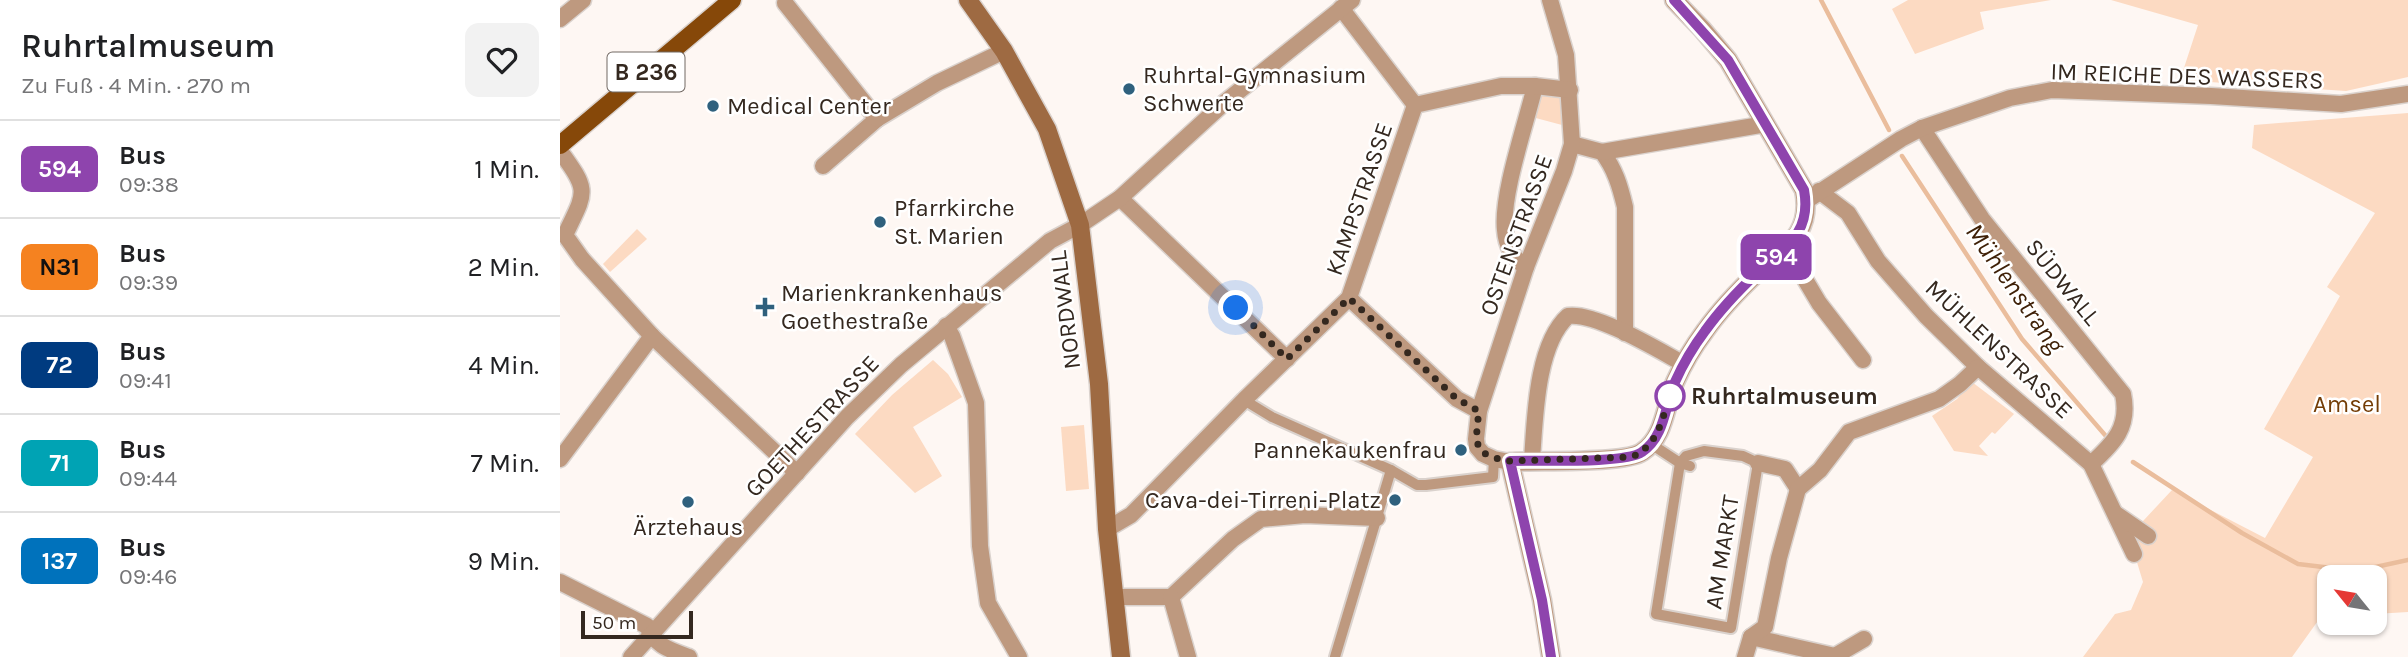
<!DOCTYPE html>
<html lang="de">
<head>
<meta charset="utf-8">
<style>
	:root { --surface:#fff; --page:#f2f2f2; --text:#202124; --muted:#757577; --line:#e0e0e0 }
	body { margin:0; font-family:Karla,sans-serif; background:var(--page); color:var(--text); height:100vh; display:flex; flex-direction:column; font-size:26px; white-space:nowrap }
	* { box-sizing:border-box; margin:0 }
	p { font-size:23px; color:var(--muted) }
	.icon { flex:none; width:38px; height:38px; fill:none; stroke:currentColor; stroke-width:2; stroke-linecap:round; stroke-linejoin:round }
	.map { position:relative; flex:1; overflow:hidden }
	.side { display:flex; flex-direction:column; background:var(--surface); width:560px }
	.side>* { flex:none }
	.badge { padding:0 14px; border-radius:10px; font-size:24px; line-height:46px }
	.needle { width:46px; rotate:300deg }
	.buttons { position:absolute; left:1757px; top:565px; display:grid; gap:14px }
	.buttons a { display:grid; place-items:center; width:70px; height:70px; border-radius:14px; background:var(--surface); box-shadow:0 2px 5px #0004; font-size:35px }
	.scale { position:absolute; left:21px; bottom:18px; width:112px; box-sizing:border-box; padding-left:7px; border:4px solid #34281f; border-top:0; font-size:19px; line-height:24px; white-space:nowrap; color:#34281f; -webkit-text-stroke:5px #fff; paint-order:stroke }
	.you { position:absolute; width:35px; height:35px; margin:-18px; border:5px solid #fff; border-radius:50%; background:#1a73e8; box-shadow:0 0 0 10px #1a73e833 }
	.map>.badge { position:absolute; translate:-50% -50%; box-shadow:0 0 0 4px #fff }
	.round { display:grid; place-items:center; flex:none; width:74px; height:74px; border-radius:14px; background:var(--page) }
	.summary { display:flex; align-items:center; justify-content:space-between; height:119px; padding:0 21px }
	h1 { font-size:33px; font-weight:600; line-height:52px }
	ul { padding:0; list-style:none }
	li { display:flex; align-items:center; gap:21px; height:98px; padding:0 21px; border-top:2px solid var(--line) }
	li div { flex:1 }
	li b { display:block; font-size:26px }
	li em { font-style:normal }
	li .badge { min-width:77px; font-weight:700; text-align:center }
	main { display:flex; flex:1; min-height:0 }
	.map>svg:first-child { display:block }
</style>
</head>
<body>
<main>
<section class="side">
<div class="summary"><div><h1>Ruhrtalmuseum</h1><p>Zu Fuß · 4 Min. · 270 m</p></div><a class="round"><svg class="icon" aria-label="heart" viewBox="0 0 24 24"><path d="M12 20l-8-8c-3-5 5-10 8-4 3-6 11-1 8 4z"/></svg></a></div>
<ul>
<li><span class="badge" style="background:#8e44ad;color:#fff">594</span><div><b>Bus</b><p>09:38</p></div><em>1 Min.</em></li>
<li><span class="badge" style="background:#f58220;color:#111">N31</span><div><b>Bus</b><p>09:39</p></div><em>2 Min.</em></li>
<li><span class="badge" style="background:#003b80;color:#fff">72</span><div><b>Bus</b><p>09:41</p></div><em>4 Min.</em></li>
<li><span class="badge" style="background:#00a3b4;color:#fff">71</span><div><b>Bus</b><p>09:44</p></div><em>7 Min.</em></li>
<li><span class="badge" style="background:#0072bc;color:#fff">137</span><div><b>Bus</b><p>09:46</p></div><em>9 Min.</em></li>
</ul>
</section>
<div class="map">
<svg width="1848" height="657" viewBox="0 0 1848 657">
	<rect width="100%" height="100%" fill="#fef7f3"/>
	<g fill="#fcdac2">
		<path d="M 1348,0 L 1491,0 L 1420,12 L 1424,29 L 1355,54 L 1332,9 Z"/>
		<path d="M 1551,0 L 1848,0 L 1848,77 L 1786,91 L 1620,80 L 1638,25 Z"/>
		<path d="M 1004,89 L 1002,125 L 972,117 L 979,90 Z"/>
		<path d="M 1848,113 L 1848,612 L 1815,614 L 1815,578 L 1769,578 L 1769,611 L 1765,611 L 1732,657 L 1523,657 L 1555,614 L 1571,610 L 1583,582 L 1569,536 L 1612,490 L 1705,538 L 1753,457 L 1704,429 L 1780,296 L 1767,287 L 1815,213 L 1692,148 L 1694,125 Z"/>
		<path d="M 77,229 L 87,239 L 50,272 L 43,264 Z"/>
		<path d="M 373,360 L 388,374 L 402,397 L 353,427 L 382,476 L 355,493 L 295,434 L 332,395 Z"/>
		<path d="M 1412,382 L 1454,414 L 1435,434 L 1432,432 L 1419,446 L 1428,456 L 1394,451 L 1372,416 L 1397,399 Z"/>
		<path d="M 524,425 L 529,489 L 506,491 L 501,427 Z"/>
	</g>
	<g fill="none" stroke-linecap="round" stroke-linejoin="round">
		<g stroke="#eabd9c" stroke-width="4.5">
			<path d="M 1261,0 L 1329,130"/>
			<path d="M 1342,156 L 1462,339 L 1545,435"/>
			<path d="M 1573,462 L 1682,533 L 1738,564 L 1797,571 L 1848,560"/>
		</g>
		<g stroke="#dad2cd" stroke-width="14">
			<g id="pedestrian">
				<path d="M 684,400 L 712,417 L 831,470"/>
				<path d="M 1091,444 L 1120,463 L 1130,466"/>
				<path d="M 1144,451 L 1183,456 L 1198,463 L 1171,628 L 1096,614 L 1120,463 L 1126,456 Z"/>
				<path d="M 775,657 L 831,470 L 857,485 L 866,485 L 933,477 L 934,459"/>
			</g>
		</g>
		<g stroke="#dad2cd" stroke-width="19">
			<g id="minor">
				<path d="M 225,3 L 317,119 L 263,166"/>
				<path d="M 781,8 L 855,105"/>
				<path d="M 0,19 L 23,0"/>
				<path d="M 317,119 L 377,83 L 444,51"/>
				<path d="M 1362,128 L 1422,219 L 1563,394 C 1570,427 1554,443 1531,464"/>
				<path d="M 1012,144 L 1042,152 C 1055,169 1060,186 1065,207 L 1065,333"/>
				<path d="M 0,151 C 30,192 26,191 5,235 L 22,259 L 92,336"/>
				<path d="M 1042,152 L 1206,124"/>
				<path d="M 1259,191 L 1288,213 L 1318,261 L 1366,316 L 1418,367 L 1531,464 L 1574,554"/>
				<path d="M 560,198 L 727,359"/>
				<path d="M 1246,201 L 1341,139 L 1362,128 L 1450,98 L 1492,90 L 1651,96 L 1781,104 L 1848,94"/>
				<path d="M 1227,249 L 1259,303 L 1303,360"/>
				<path d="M 966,267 C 953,259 946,245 945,230 C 941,195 966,124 975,86"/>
				<path d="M 789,298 L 897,399 L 919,411"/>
				<path d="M 386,326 L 392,336 L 416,403 L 420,546 L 428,603 L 459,657"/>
				<path d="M 0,459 L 92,336 L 237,473"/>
				<path d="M 972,460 C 975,419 976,345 1008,316 C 1036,312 1098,350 1124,364"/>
				<path d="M 950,462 L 934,459 L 923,454 L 917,447 L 916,439 L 919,411 L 966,267 L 1004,171 L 1012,144 L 1006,55 L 990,0"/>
				<path d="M 1198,463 L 1225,469 L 1238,489"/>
				<path d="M 1556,514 L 1588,536"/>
				<path d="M 547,529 L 571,515 L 684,400 L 789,298 L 855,105 L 941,86 L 975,86 L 1010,90"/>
				<path d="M 0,582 L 87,626 C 95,646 110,650 129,657"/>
				<path d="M 554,597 L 611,597 L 673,539 L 701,519 L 745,515 L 817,518"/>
				<path d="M 611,597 L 628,657"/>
				<path d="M 1191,637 L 1275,656 L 1304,639"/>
				<path d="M 71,657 L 287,417 L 341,365 L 490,241 L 520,225 L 560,198 L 664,103 L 792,0"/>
				<path d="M 1185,657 L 1191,637 L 1205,627 L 1219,558 L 1238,489 L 1260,470 L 1289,432 L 1379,399 L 1400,384 L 1418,367"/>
			</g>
		</g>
		<g stroke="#dad2cd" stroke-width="21">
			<path id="tertiary" d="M 991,657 L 982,600 L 950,462 C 977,460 1065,464 1082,452 C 1105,437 1105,405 1115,382 C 1123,364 1133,347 1145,331 C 1160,310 1179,290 1198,272 C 1225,247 1253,234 1244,190 L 1168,60 L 1142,29 L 1114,0"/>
		</g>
		<g stroke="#dad2cd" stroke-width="21">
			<path id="secondary" d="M 408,0 L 444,51 L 487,129 L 520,225 L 539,384 L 547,529 L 561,657"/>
		</g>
		<g stroke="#dad2cd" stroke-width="21">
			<path id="primary" d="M 0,145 L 172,0"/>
		</g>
		<use href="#pedestrian" stroke="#be997f" stroke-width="10"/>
		<use href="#minor" stroke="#be997f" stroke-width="16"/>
		<use href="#tertiary" stroke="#be997f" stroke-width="18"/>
		<use href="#secondary" stroke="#9e6a42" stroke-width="18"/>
		<use href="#primary" stroke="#864809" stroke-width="18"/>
	</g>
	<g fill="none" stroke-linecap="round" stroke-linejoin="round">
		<g stroke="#fff" stroke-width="16">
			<path id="line" d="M 991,657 L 982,600 L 950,461 C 977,460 1065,464 1082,452 C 1105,437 1105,405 1115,382 C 1123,364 1133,347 1145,331 C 1160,310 1179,290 1198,272 C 1225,247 1252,233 1244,190 L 1168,60 L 1114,0"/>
		</g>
		<use href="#line" stroke="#8e44ad" stroke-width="10"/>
		<path stroke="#34281f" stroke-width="7" stroke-dasharray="0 12.6" d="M 676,308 L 727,359 L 789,298 L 897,399 L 919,411 C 915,445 912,455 950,461 L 1072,457 C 1099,444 1101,421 1110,396"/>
	</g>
	<g fill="#2f617e" stroke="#fff" stroke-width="2.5">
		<circle cx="569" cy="89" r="7"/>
		<circle cx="153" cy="106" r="7"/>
		<circle cx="320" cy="222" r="7"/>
		<path d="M201.5 296.5h7v7h7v7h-7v7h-7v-7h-7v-7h7z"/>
		<circle cx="901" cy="450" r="7"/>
		<circle cx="835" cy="500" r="7"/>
		<circle cx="128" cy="502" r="7"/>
	</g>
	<circle fill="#fff" stroke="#8e44ad" stroke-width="3.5" cx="1110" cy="396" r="14"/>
	<g text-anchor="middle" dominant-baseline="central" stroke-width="5" stroke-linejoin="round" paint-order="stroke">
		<rect fill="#fff" stroke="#716862" stroke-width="2" x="47.5" y="52.5" width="77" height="39" rx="5"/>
		<g font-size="23" font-weight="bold" fill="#34281f">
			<text x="86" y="72">B 236</text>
		</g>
		<g font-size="24" fill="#34281f" stroke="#fff" text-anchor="start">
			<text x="583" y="75">Ruhrtal-Gymnasium<tspan x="583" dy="28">Schwerte</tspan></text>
			<text x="167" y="106">Medical Center</text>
			<text x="334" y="208">Pfarrkirche<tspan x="334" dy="28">St. Marien</tspan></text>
			<text x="221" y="293">Marienkrankenhaus<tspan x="221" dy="28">Goethestraße</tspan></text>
			<text x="887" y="450" text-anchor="end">Pannekaukenfrau</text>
			<text x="821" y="500" text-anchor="end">Cava-dei-Tirreni-Platz</text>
			<text x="128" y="527" text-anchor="middle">Ärztehaus</text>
		</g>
		<g font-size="24" fill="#34281f" stroke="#fff">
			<text transform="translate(1627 76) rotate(2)">IM REICHE DES WASSERS</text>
			<text transform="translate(799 199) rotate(-71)">KAMPSTRASSE</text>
			<text transform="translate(956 235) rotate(-70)">OSTENSTRASSE</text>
			<text transform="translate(1503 282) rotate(51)">SÜDWALL</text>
			<text transform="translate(505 310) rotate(-97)">NORDWALL</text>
			<text transform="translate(1439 349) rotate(43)">MÜHLENSTRASSE</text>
			<text transform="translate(252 426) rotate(-47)">GOETHESTRASSE</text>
			<text transform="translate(1162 552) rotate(-81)">AM MARKT</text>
		</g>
		<g font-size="24" font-weight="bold" fill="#34281f" stroke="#fff" text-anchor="start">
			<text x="1131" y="396">Ruhrtalmuseum</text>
		</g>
		<g font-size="24" fill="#733c05" stroke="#fff">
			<text x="1787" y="404">Amsel</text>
		</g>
		<g font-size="26" font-style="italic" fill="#3f2108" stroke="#fff">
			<text transform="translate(1455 288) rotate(55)">Mühlenstrang</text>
		</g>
	</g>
</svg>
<div class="buttons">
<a><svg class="needle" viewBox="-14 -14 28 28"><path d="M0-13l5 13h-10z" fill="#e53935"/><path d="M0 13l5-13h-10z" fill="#757577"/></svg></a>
</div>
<div class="scale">50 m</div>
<div class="you" style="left:676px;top:308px"></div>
<b class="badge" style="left:1216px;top:257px;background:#8e44ad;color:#fff">594</b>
</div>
</main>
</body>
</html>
